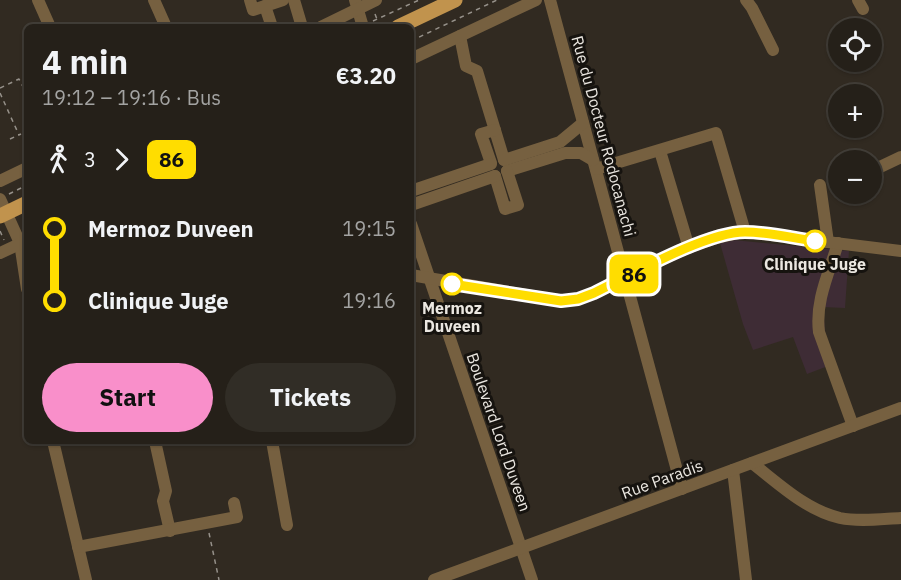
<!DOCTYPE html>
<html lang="en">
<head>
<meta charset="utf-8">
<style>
	:root { --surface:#252019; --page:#312d26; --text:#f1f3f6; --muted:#a3a3a2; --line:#423e38; --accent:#f98fca }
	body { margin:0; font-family:"IBM Plex Sans",sans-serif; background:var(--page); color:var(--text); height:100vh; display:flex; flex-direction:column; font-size:22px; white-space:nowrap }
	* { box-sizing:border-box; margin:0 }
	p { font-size:20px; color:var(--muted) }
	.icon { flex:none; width:33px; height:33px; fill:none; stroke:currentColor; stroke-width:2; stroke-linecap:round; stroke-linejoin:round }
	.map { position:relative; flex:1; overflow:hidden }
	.side { position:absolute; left:24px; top:24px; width:390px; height:420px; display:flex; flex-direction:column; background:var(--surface); border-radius:9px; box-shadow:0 2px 4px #0004,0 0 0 2px var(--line) }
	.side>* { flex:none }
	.badge { padding:0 12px; border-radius:9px; font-size:21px; line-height:39px }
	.controls { position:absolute; left:828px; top:18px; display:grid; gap:12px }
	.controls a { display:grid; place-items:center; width:54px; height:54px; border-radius:50%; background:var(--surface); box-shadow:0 2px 4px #0004,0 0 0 2px var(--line); font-size:30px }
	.map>.badge { position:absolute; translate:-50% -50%; box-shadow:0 0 0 3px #fff }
	.legs { display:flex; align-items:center; gap:9px; height:66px; padding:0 18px; font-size:20px }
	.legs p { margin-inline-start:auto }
	.summary { display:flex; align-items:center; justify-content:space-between; height:102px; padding:0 18px }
	h1 { font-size:33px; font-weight:800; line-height:45px }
	.cta { display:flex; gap:12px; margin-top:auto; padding:12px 18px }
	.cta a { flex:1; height:69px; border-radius:36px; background:var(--accent); color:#111; font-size:24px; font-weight:800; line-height:69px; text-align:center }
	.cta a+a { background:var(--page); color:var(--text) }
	ul { padding:0 18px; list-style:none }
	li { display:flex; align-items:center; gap:21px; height:72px; font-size:22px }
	li i { display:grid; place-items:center; width:9px; height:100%; margin:0 8px; background:currentColor }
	li i::after { content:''; width:15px; height:15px; margin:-8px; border:4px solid; border-radius:50%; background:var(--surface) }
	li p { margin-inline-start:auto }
	li:first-child i { background:linear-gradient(#0000 50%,currentColor 0) }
	li:last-child i { background:linear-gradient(currentColor 50%,#0000 0) }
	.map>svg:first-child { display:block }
</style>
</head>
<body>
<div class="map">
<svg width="901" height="580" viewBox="0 0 901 580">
	<rect width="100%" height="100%" fill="#312a21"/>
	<path fill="#3e2c35" d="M 733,240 L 849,251 L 845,308 L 823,307 L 828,366 L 807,374 L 793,337 L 753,350 L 743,324 L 720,243 Z"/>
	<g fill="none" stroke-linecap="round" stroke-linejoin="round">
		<g stroke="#96918a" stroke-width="1.5" stroke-dasharray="4.5 4.5" stroke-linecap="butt">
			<path d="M 375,14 L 380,27"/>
			<path d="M 373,21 L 419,0"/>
			<path d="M 411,41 L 497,0"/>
			<path d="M 0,88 L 19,79 L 27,94"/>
			<path d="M 0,93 L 19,135"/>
			<path d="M 10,139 L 21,134"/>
			<path d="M 9,194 L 27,185"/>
			<path d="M 0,231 L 4,240"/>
			<path d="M 209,533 L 219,580"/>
		</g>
		<g stroke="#766040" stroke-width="12">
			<path d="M 38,0 L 50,27"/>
			<path d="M 154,0 L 166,27"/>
			<path d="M 250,0 L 253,10 L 265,6"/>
			<path d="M 294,0 L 302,27"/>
			<path d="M 355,0 L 363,27"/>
			<path d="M 550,0 L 682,489"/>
			<path d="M 746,0 L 752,8 L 773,50"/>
			<path d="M 858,0 L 863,9"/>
			<path d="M 272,27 L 265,6 L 283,0"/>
			<path d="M 321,27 L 376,0"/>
			<path d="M 460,36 L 466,66 L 477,71 L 504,160"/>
			<path d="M 411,59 L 536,0"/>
			<path d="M 660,151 L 689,248"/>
			<path d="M 504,160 L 560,142 L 583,123"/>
			<path d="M 491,163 L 481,134 L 495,130"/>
			<path d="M 880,167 L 901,157"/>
			<path d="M 596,169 L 716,133 L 745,232"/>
			<path d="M 507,171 L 565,153 L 581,153 L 593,160"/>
			<path d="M 495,176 L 505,209 L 518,205 L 507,171"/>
			<path d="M 0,181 L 27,168"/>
			<path d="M 820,185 L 828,242"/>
			<path d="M 411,191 L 491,164"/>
			<path d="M 0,199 L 20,243 L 27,289"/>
			<path d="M 411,205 L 495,176"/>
			<path d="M 411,224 L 532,580"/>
			<path d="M 838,243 C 829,273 815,301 819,332 L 853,426"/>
			<path d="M 0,253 L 26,241"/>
			<path d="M 411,275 L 561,301 L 578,299 L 594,293 C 642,270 692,239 745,232 L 901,251"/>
			<path d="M 53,441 L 86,580"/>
			<path d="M 155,441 L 166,491 L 163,501 L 170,531"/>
			<path d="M 272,441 L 287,525"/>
			<path d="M 752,463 C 779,484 806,510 840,518 C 859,522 881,519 901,518"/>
			<path d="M 733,470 L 746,580"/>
			<path d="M 78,547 L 237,517 L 234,503"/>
			<path d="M 434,580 L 901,408"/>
		</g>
		<g stroke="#c1934d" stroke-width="15">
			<path d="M 398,27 L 455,0"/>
			<path d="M 0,216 L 27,203"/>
		</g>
	</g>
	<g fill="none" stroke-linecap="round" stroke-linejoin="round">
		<g stroke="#fff" stroke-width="14">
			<path id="line-1" d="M 452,284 L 561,301 L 578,299 L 594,293 C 631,275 706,232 745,232 C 768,232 792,238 815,241"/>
		</g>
		<use href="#line-1" stroke="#fd0" stroke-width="9"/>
	</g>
	<g fill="#fff" stroke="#fd0" stroke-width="3">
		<circle cx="815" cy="241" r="10"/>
		<circle cx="452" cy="284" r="10"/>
	</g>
	<g text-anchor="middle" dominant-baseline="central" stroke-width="6" stroke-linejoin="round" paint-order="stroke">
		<g font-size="16" fill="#ebe7e1" stroke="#16130f">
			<text transform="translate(604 136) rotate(75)">Rue du Docteur Rodocanachi</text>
			<text transform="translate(499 432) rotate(71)">Boulevard Lord Duveen</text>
			<text transform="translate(662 479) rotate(-20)">Rue Paradis</text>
		</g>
		<g font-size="16" font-weight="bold" fill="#ebe7e1" stroke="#16130f">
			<text x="815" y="264">Clinique Juge</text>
			<text x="452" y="308">Mermoz<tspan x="452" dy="18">Duveen</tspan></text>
		</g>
	</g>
</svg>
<div class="controls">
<a><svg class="icon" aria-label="locate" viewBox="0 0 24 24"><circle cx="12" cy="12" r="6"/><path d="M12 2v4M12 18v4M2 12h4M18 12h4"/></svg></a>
<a>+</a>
<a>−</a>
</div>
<b class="badge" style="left:634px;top:274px;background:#fd0;color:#111">86</b>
<section class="side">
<div class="summary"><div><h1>4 min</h1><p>19:12 – 19:16 · Bus</p></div><b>€3.20</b></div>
<div class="legs"><svg class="icon" aria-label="walk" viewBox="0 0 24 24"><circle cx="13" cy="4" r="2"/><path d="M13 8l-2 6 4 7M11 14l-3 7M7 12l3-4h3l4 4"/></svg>3<svg class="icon" aria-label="forward" viewBox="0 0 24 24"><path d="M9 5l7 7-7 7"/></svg><b class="badge" style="background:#fd0;color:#111">86</b></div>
<ul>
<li><i style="color:#fd0"></i><b>Mermoz Duveen</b><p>19:15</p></li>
<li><i style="color:#fd0"></i><b>Clinique Juge</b><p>19:16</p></li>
</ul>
<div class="cta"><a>Start</a><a>Tickets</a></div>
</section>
</div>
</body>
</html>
